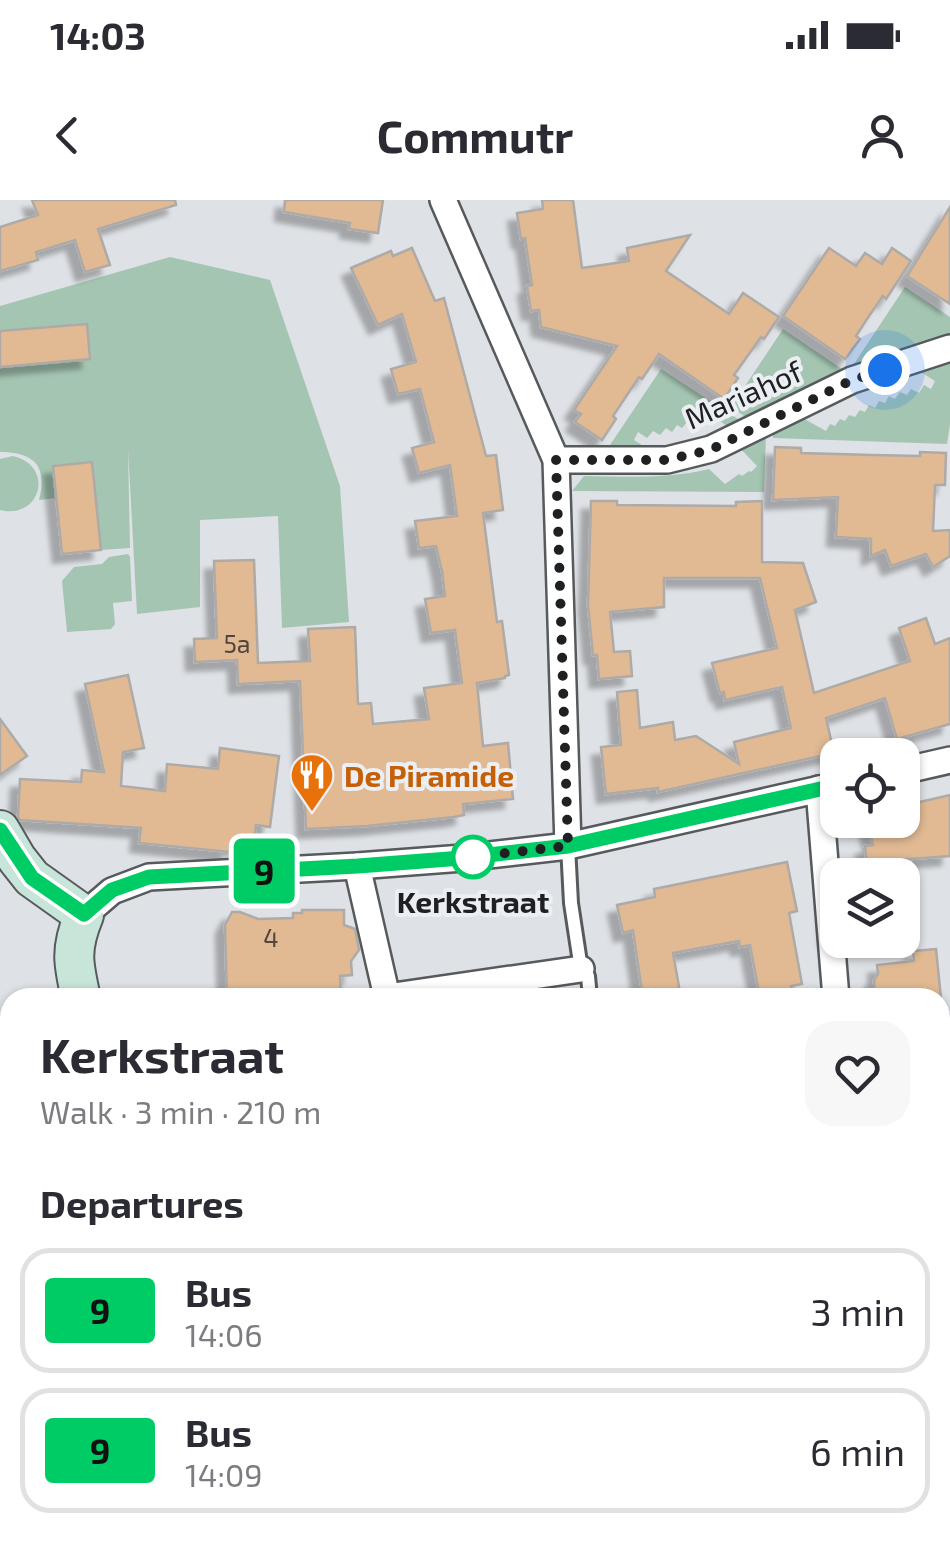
<!DOCTYPE html>
<html lang="en">
<head>
<meta charset="utf-8">
<style>
	:root { --surface:#fff; --page:#f7f7f7; --text:#2b2b33; --muted:#7c7c81; --line:#e1e1e2 }
	body { margin:0; font-family:"Exo 2",sans-serif; background:var(--page); color:var(--text); height:100vh; display:flex; flex-direction:column; font-size:38px; white-space:nowrap }
	* { box-sizing:border-box; margin:0 }
	p { font-size:32px; color:var(--muted) }
	.icon { flex:none; width:55px; height:55px; fill:none; stroke:currentColor; stroke-width:2; stroke-linecap:round; stroke-linejoin:round }
	.map { position:relative; flex:1; overflow:hidden }
	.details { position:absolute; left:0px; top:788px; width:950px; height:562px; display:flex; flex-direction:column; background:var(--surface); border-radius:30px 30px 0 0; box-shadow:0 2px 8px #0004 }
	.details>* { flex:none }
	.badge { padding:0 20px; border-radius:8px; font-size:35px; line-height:65px }
	.controls { position:absolute; left:820px; top:538px; display:grid; gap:20px }
	.controls a { display:grid; place-items:center; width:100px; height:100px; border-radius:20px; background:var(--surface); box-shadow:0 2px 8px #0004; font-size:50px }
	.you { position:absolute; width:50px; height:50px; margin:-25px; border:8px solid #fff; border-radius:50%; background:#1a73e8; box-shadow:0 0 0 15px #1a73e833 }
	.map>.badge { position:absolute; translate:-50% -50%; box-shadow:0 0 0 5px #fff }
	h2 { padding:0 40px; font-size:38px; line-height:90px }
	.round { display:grid; place-items:center; flex:none; width:105px; height:105px; border-radius:30px; background:var(--page) }
	.head { display:flex; align-items:center; justify-content:space-between; height:170px; padding:0 40px }
	h1 { font-size:48px; font-weight:700; line-height:75px }
	ul { padding:0; list-style:none }
	li { display:flex; align-items:center; gap:30px; height:125px; margin:0 20px 15px; padding:0 20px; border:5px solid var(--line); border-radius:30px }
	li div { flex:1 }
	li b { display:block; font-size:38px }
	li em { font-style:normal }
	li .badge { min-width:110px; font-weight:700; text-align:center }
	.status { display:flex; justify-content:space-between; align-items:center; height:70px; padding:0 50px; background:var(--surface); direction:ltr }
	.status svg { height:28px; fill:currentColor }
	header { display:flex; justify-content:space-between; align-items:center; height:130px; padding:0 40px; background:var(--surface); font-size:45px; font-weight:700 }
	.map>svg:first-child { display:block }
</style>
</head>
<body>
<div class="status"><b>14:03</b><svg viewBox="0 0 49 12"><path d="M0 12V9h3v3zM5 12V6h3v6zM10 12V3h3v9zM15 12V0h3v12zM26 1h20v11H26zM47 4h2v5h-2z"/></svg></div>
<header><svg class="icon" aria-label="back" viewBox="0 0 24 24"><path d="M15 5l-7 7 7 7"/></svg>Commutr<svg class="icon" aria-label="person" viewBox="0 0 24 24"><circle cx="12" cy="8" r="4"/><path d="M4 21q1-7 8-7t8 7"/></svg></header>
<div class="map">
<svg width="950" height="1348" viewBox="0 0 950 1348">
	<defs>
		<filter id="shadow"><feDropShadow dx="-9" dy="9" stdDeviation="2.5" flood-color="#0004"/></filter>
	</defs>
	<rect width="100%" height="100%" fill="#dee1e5"/>
	<g fill="#a4c5b2">
		<path d="M 170,57 L 270,80 L 340,286 L 349,422 L 282,428 L 278,316 L 200,320 L 200,407 L 137,414 L 128,248 L 130,348 L 101,350 L 92,262 L 53,266 L 56,298 L 39,300 C 48,266 34,252 0,252 L 0,106 Z"/>
		<path d="M 905,87 L 950,117 L 950,139 L 852,167 Z"/>
		<path d="M 783,129 L 842,169 L 836,178 L 750,220 L 731,207 Z"/>
		<path d="M 950,158 L 950,224 L 947,244 L 773,238 L 773,229 L 799,216 L 826,231 L 830,224 L 835,226 L 840,219 L 845,221 L 849,215 L 855,217 L 860,210 L 865,212 L 869,205 L 875,208 L 879,201 L 885,203 L 889,196 L 895,199 L 900,192 L 907,195 L 911,189 L 919,193 L 924,185 L 931,189 L 935,181 L 916,169 Z"/>
		<path d="M 661,169 L 744,223 L 732,229 L 707,213 L 702,220 L 697,217 L 692,224 L 687,222 L 682,228 L 677,225 L 672,232 L 666,228 L 660,235 L 653,231 L 647,238 L 638,232 L 634,240 L 651,251 L 610,252 L 610,245 Z"/>
		<path d="M 766,233 L 764,292 L 572,291 L 584,276 C 627,277 668,279 709,269 L 725,284 L 739,274 L 742,276 L 749,271 L 751,272 L 757,266 L 738,246 Z"/>
		<path d="M 13,256 C 55,266 41,320 0,310 L 0,259 Z"/>
		<path d="M 128,354 L 130,357 L 132,401 L 113,403 L 115,424 L 111,429 L 67,432 L 62,381 L 74,367 L 102,364 L 109,357 Z"/>
	</g>
	<g fill="#e1ba93" stroke="#aeaaa7" stroke-width="2.5" filter="url(#shadow)">
		<path d="M 32,0 L 175,0 L 176,5 L 98,29 L 110,65 L 85,72 L 75,40 L 36,52 L 38,60 L 0,71 L 0,27 L 38,15 Z"/>
		<path d="M 285,0 L 383,0 L 378,33 L 349,29 L 350,23 L 284,12 Z"/>
		<path d="M 542,0 L 573,0 L 582,68 L 629,61 L 627,48 L 690,35 L 666,71 L 729,114 L 743,93 L 779,117 L 764,139 L 761,137 L 734,175 L 738,178 L 724,199 L 659,154 L 642,179 L 639,177 L 613,216 L 616,219 L 602,240 L 575,222 L 581,214 L 574,210 L 617,146 L 541,127 L 539,110 L 531,111 L 527,86 L 532,85 L 525,38 L 521,39 L 517,13 L 543,9 Z"/>
		<path d="M 950,7 L 950,104 L 907,76 Z"/>
		<path d="M 412,48 L 435,101 L 444,98 L 486,256 L 496,255 L 503,310 L 483,313 L 497,422 L 502,421 L 509,475 L 505,476 L 505,478 L 477,483 L 483,546 L 508,543 L 513,599 L 463,604 L 464,615 L 454,617 L 367,626 L 306,629 L 300,481 L 238,484 L 237,460 L 195,462 L 194,439 L 217,438 L 214,361 L 254,360 L 258,463 L 310,461 L 308,429 L 355,427 L 358,504 L 371,503 L 373,524 L 429,519 L 424,488 L 462,483 L 455,430 L 431,433 L 425,399 L 445,396 L 442,371 L 436,346 L 419,348 L 415,321 L 457,316 L 450,265 L 419,273 L 412,248 L 434,242 L 420,189 L 398,194 L 391,169 L 416,162 L 402,114 L 378,125 L 351,68 L 391,51 L 393,56 Z"/>
		<path d="M 829,48 L 856,66 L 865,53 L 882,64 L 892,48 L 911,61 L 886,99 L 883,96 L 869,116 L 856,136 L 860,139 L 845,159 L 783,116 Z"/>
		<path d="M 87,124 L 90,159 L 0,167 L 0,131 Z"/>
		<path d="M 775,247 L 801,248 L 801,253 L 872,255 L 920,256 L 920,252 L 946,253 L 945,285 L 935,285 L 933,331 L 950,330 L 950,356 L 933,367 L 926,354 L 891,366 L 885,350 L 871,356 L 871,339 L 836,337 L 838,297 L 773,300 Z"/>
		<path d="M 92,262 L 101,350 L 62,354 L 53,266 Z"/>
		<path d="M 591,301 L 617,301 L 617,305 L 736,306 L 736,302 L 762,301 L 762,362 L 803,363 L 816,402 L 795,410 L 814,493 L 910,461 L 899,428 L 926,418 L 935,444 L 950,438 L 950,524 L 897,539 L 885,498 L 826,518 L 834,553 L 658,592 L 658,588 L 606,594 L 601,547 L 621,545 L 617,492 L 637,490 L 640,528 L 673,522 L 675,540 L 696,536 L 739,564 L 734,542 L 791,528 L 782,487 L 725,500 L 724,492 L 720,493 L 712,463 L 777,448 L 760,378 L 664,378 L 664,407 L 610,412 L 614,452 L 630,451 L 632,476 L 599,479 L 597,455 L 593,455 L 588,405 Z"/>
		<path d="M 128,475 L 144,548 L 123,552 L 121,586 L 165,591 L 167,564 L 218,569 L 220,548 L 279,556 L 270,627 L 256,625 L 253,648 L 230,645 L 229,652 L 139,643 L 141,628 L 20,620 L 18,617 L 20,579 L 81,582 L 82,570 L 104,572 L 85,484 Z"/>
		<path d="M 0,519 L 27,556 L 0,575 Z"/>
		<path d="M 950,595 L 950,656 L 897,660 L 898,675 L 868,675 L 865,646 L 873,645 L 867,620 L 902,620 L 902,606 Z"/>
		<path d="M 787,662 L 797,711 L 789,713 L 802,784 L 791,786 L 793,798 L 760,798 L 750,745 L 740,747 L 739,741 L 673,753 L 681,798 L 643,798 L 633,730 L 623,733 L 617,705 L 655,697 L 654,689 Z"/>
		<path d="M 302,710 L 344,710 L 344,725 L 355,729 L 359,750 L 351,761 L 352,775 L 340,776 L 341,798 L 227,798 L 225,725 L 232,712 L 240,712 L 258,719 L 293,718 L 293,713 L 302,713 Z"/>
		<path d="M 936,749 L 941,798 L 875,798 L 874,780 L 878,774 L 877,765 L 914,761 L 913,751 Z"/>
	</g>
	<g fill="none" stroke-linecap="round" stroke-linejoin="round">
		<g stroke="#575a5d" stroke-width="18">
			<path id="lane" d="M 568,646 L 571,703 L 581,769 L 588,776 L 590,798"/>
		</g>
		<g stroke="#575a5d" stroke-width="30">
			<g id="street">
				<path d="M 443,0 L 556,260 L 568,646"/>
				<path d="M 556,260 L 667,260 L 711,249 L 852,180 L 950,148"/>
				<path d="M 902,571 L 950,560"/>
				<path d="M 819,589 L 836,798"/>
				<path d="M 357,666 L 387,797 L 581,769"/>
				<path d="M 84,715 L 112,691 L 149,677 L 357,666 L 463,658 L 568,646 L 838,585"/>
				<path d="M 0,845 L 10,844"/>
				<path d="M 940,1069 L 950,1068"/>
				<path d="M 876,1340 L 877,1348"/>
				<path d="M 107,1348 L 107,1340"/>
			</g>
		</g>
		<g stroke="#575a5d" stroke-width="42">
			<g id="secondary">
				<path d="M 0,630 L 17,659 L 32,678 L 84,715 C 70,749 73,763 81,798"/>
				<path d="M 202,1340 L 202,1348"/>
			</g>
		</g>
		<use href="#lane" stroke="#fff" stroke-width="12"/>
		<use href="#street" stroke="#fff" stroke-width="25"/>
		<use href="#secondary" stroke="#c8e5da" stroke-width="38"/>
	</g>
	<g fill="none" stroke-linecap="round" stroke-linejoin="round">
		<g stroke="#fff" stroke-width="22">
			<path id="line" d="M 0,630 L 32,678 L 84,714 L 112,690 L 149,677 L 358,666 L 462,658 L 568,646 L 838,585"/>
		</g>
		<use href="#line" stroke="#0c6" stroke-width="15"/>
		<path stroke="#1f2021" stroke-width="10" stroke-dasharray="0 18" d="M 473,657 L 462,658 L 568,646 L 556,260 L 666,260 L 710,250 L 852,180 L 885,170"/>
	</g>
	<defs>
		<g id="restaurant-pin" transform="scale(2.25)"><path d="M0 17L-7.5 6A9.5 9.5 0 1 1 7.5 6Z" fill="#e8710a" stroke="#ebeef2"/><path d="M-5-6h1v4h1v-4h1v4h1v-4h1v5L-1.5 .5V6h-2V.5L-5-1ZM5-6V6H3V1.5H1.5Q1.5-4 5-6Z" fill="#fff"/></g>
	</defs>
	<g fill-rule="evenodd">
		<use href="#restaurant-pin" x="312" y="575"/>
	</g>
	<circle fill="#fff" stroke="#0c6" stroke-width="5" cx="473" cy="657" r="20"/>
	<g text-anchor="middle" dominant-baseline="central" stroke-width="8" stroke-linejoin="round" paint-order="stroke">
		<g font-size="25" fill="#50463e">
			<text x="237" y="443">5a</text>
			<text x="271" y="737">4</text>
		</g>
		<g font-size="30" fill="#1f2021" stroke="#ebeef2">
			<text transform="translate(743 194) rotate(-24)">Mariahof</text>
		</g>
		<g font-size="30" font-weight="bold" fill="#c56008" stroke="#ebeef2" text-anchor="start">
			<text x="344" y="575">De Piramide</text>
		</g>
		<g font-size="30" font-weight="bold" fill="#1f2021" stroke="#ebeef2">
			<text x="473" y="701">Kerkstraat</text>
		</g>
	</g>
</svg>
<div class="controls">
<a><svg class="icon" aria-label="locate" viewBox="0 0 24 24"><circle cx="12" cy="12" r="6"/><path d="M12 2v4M12 18v4M2 12h4M18 12h4"/></svg></a>
<a><svg class="icon" aria-label="layers" viewBox="0 0 24 24"><path d="M12 4l9 5-9 5-9-5zM3 14l9 5 9-5"/></svg></a>
</div>
<div class="you" style="left:885px;top:170px"></div>
<b class="badge" style="left:264px;top:671px;background:#0c6;color:#111">9</b>
<section class="details">
<div class="head"><div><h1>Kerkstraat</h1><p>Walk · 3 min · 210 m</p></div><a class="round"><svg class="icon" aria-label="heart" viewBox="0 0 24 24"><path d="M12 20l-8-8c-3-5 5-10 8-4 3-6 11-1 8 4z"/></svg></a></div>
<h2>Departures</h2>
<ul>
<li><span class="badge" style="background:#0c6;color:#111">9</span><div><b>Bus</b><p>14:06</p></div><em>3 min</em></li>
<li><span class="badge" style="background:#0c6;color:#111">9</span><div><b>Bus</b><p>14:09</p></div><em>6 min</em></li>
</ul>
</section>
</div>
</body>
</html>
